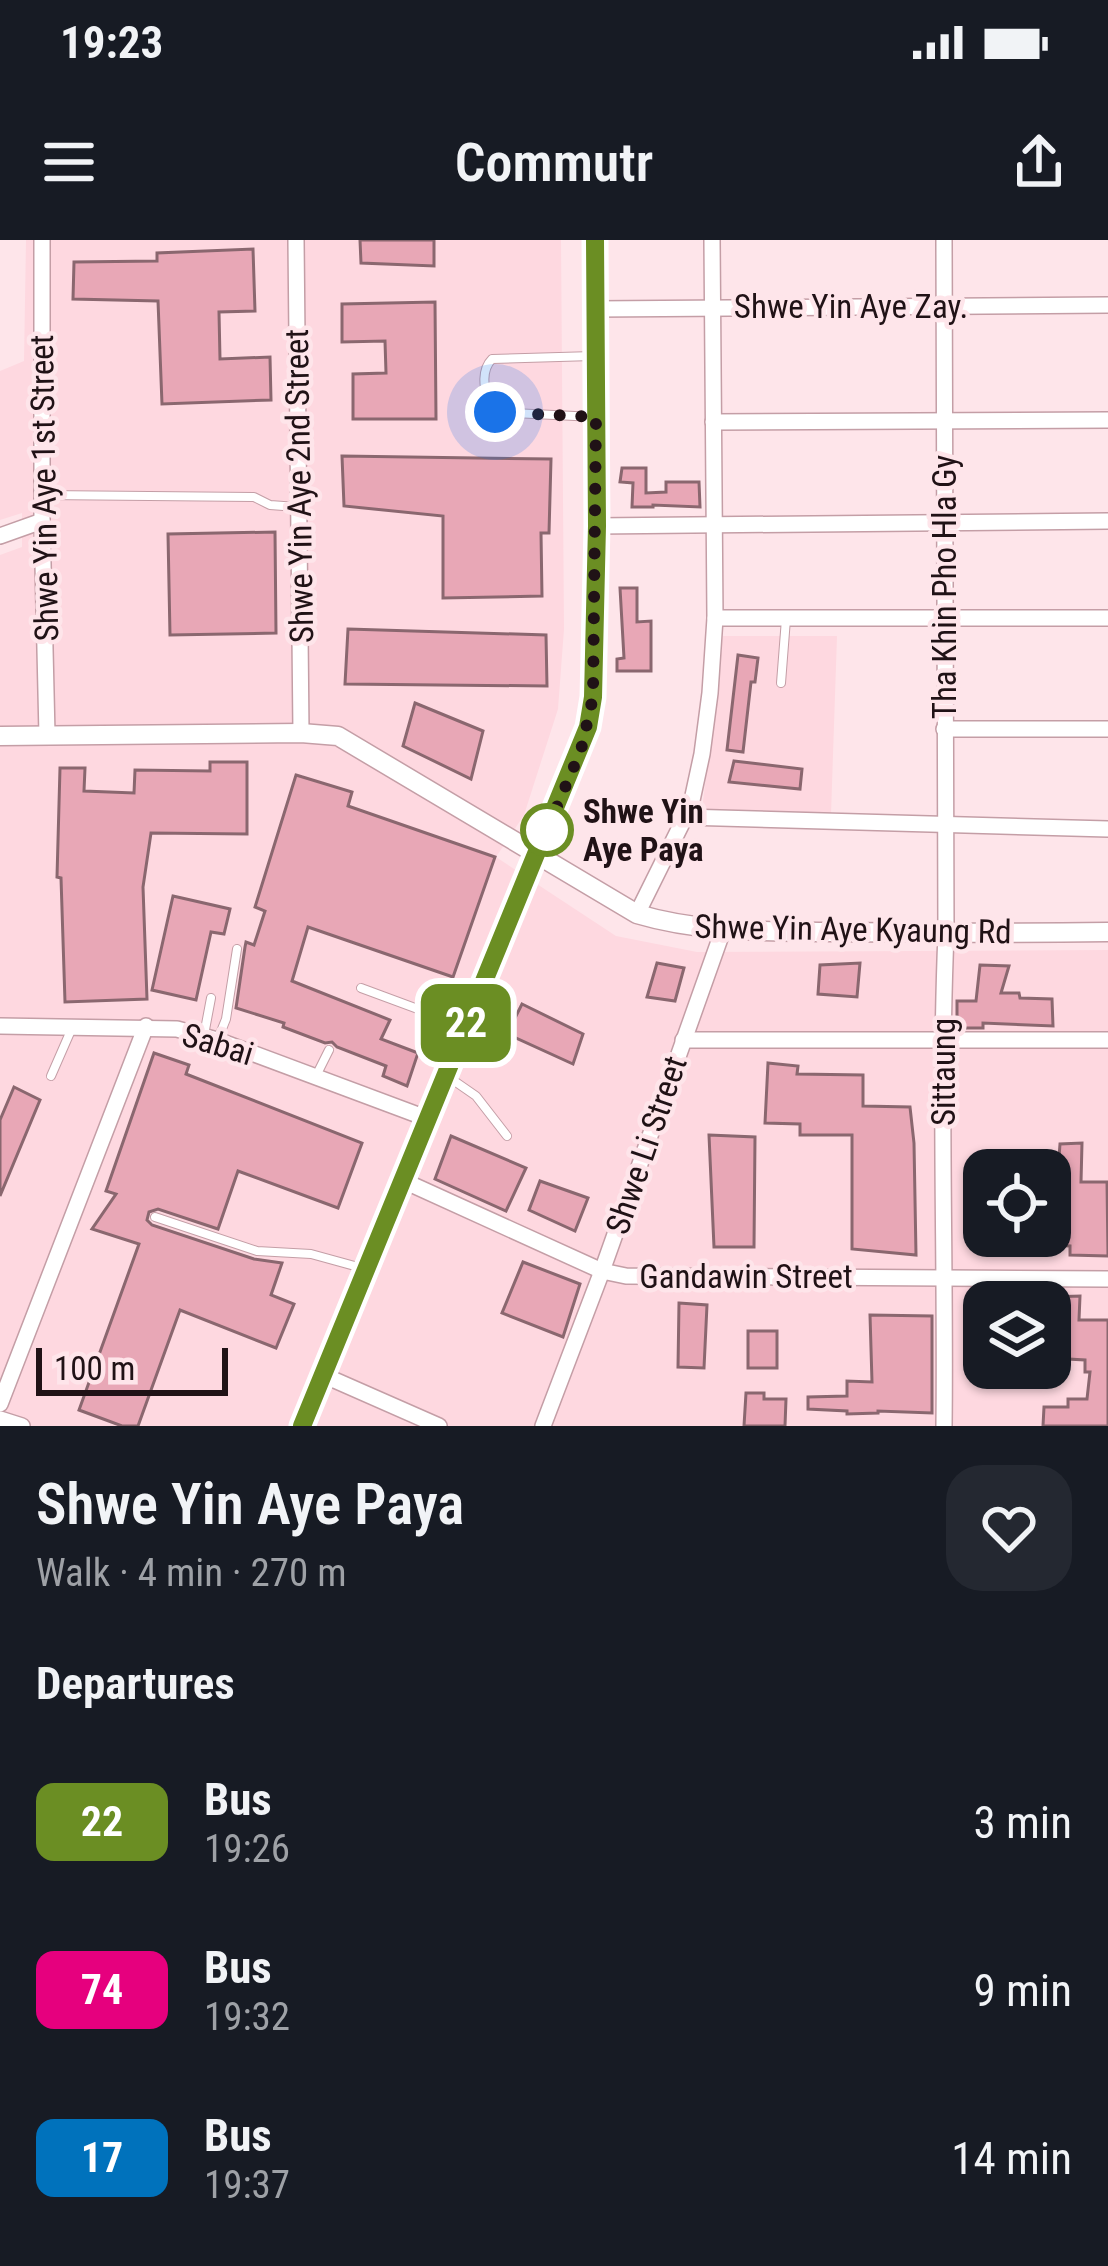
<!DOCTYPE html>
<html lang="en">
<head>
<meta charset="utf-8">
<style>
	:root { --surface:#171b24; --page:#242831; --text:#f1f3f6; --muted:#9ea1a6 }
	body { margin:0; font-family:"Roboto Condensed",sans-serif; background:var(--page); color:var(--text); height:100vh; display:flex; flex-direction:column; font-size:45px; white-space:nowrap }
	* { box-sizing:border-box; margin:0 }
	p { font-size:39px; color:var(--muted) }
	.icon { flex:none; width:66px; height:66px; fill:none; stroke:currentColor; stroke-width:2; stroke-linecap:round; stroke-linejoin:round }
	.map { position:relative; height:1186px; overflow:hidden }
	.sheet { display:flex; flex-direction:column; background:var(--surface); flex:1 }
	.sheet>* { flex:none }
	.badge { padding:0 24px; border-radius:18px; font-size:42px; line-height:78px }
	.buttons { position:absolute; left:963px; top:909px; display:grid; gap:24px }
	.buttons a { display:grid; place-items:center; width:108px; height:108px; border-radius:24px; background:var(--surface); box-shadow:0 3px 9px #0004; font-size:60px }
	.scale { position:absolute; left:36px; bottom:30px; width:192px; box-sizing:border-box; padding-left:12px; border:6px solid #201216; border-top:0; font-size:33px; line-height:42px; white-space:nowrap; color:#201216; -webkit-text-stroke:9px #fee5ea; paint-order:stroke }
	.you { position:absolute; width:60px; height:60px; margin:-30px; border:9px solid #fff; border-radius:50%; background:#1a73e8; box-shadow:0 0 0 18px #1a73e833 }
	.map>.badge { position:absolute; translate:-50% -50%; box-shadow:0 0 0 6px #fff }
	h2 { padding:0 36px; font-size:45px; line-height:108px }
	.round { display:grid; place-items:center; flex:none; width:126px; height:126px; border-radius:36px; background:var(--page) }
	.summary { display:flex; align-items:center; justify-content:space-between; height:204px; padding:0 36px }
	h1 { font-size:57px; font-weight:600; line-height:90px }
	ul { padding:0; list-style:none }
	li { display:flex; align-items:center; gap:36px; height:168px; padding:0 36px }
	li div { flex:1 }
	li b { display:block; font-size:45px }
	li em { font-style:normal }
	li .badge { min-width:132px; font-weight:700; text-align:center }
	.status { display:flex; justify-content:space-between; align-items:center; height:84px; padding:0 60px; background:var(--surface); direction:ltr }
	.status svg { height:33px; fill:currentColor }
	header { display:flex; justify-content:space-between; align-items:center; height:156px; padding:0 36px; background:var(--surface); font-size:54px; font-weight:600 }
	.map>svg:first-child { display:block }
</style>
</head>
<body>
<div class="status"><b>19:23</b><svg viewBox="0 0 49 12"><path d="M0 12V9h3v3zM5 12V6h3v6zM10 12V3h3v9zM15 12V0h3v12zM26 1h20v11H26zM47 4h2v5h-2z"/></svg></div>
<header><svg class="icon" aria-label="menu" viewBox="0 0 24 24"><path d="M4 6h16M4 12h16M4 18h16"/></svg>Commutr<svg class="icon" aria-label="share" viewBox="0 0 24 24"><path d="M12 15V3M7 8l5-5 5 5M5 13v7h14v-7"/></svg></header>
<div class="map">
<svg width="1108" height="1186" viewBox="0 0 1108 1186">
	<rect width="100%" height="100%" fill="#fee5ea"/>
	<g fill="#fed8e0" fill-rule="evenodd">
		<path d="M 26,0 L 561,0 L 564,389 L 558,469 L 524,575 L 496,617 L 616,696 L 697,712 L 1108,710 L 1108,1186 L 0,1186 L 0,315 L 22,307 L 22,273 L 0,280 L 0,131 L 24,121 ZM 984,930 L 1050,930 L 1050,996 L 984,996 ZM 984,1062 L 1050,1062 L 1050,1128 L 984,1128 Z"/>
		<path d="M 723,396 L 837,396 L 831,574 L 702,570 Z"/>
	</g>
	<g fill="#e8a7b6" stroke="#8a676f" stroke-width="3">
		<path d="M 360,0 L 434,0 L 434,26 L 361,23 Z"/>
		<path d="M 253,9 L 255,71 L 219,72 L 220,119 L 270,117 L 271,160 L 162,164 L 158,61 L 73,59 L 74,22 L 157,21 L 157,13 Z"/>
		<path d="M 435,62 L 436,179 L 353,179 L 353,134 L 386,133 L 385,101 L 342,102 L 342,64 Z"/>
		<path d="M 342,216 L 551,219 L 549,293 L 541,293 L 542,356 L 443,358 L 443,276 L 344,266 Z"/>
		<path d="M 622,228 L 646,228 L 646,253 L 666,252 L 666,242 L 699,242 L 700,267 L 653,265 L 653,267 L 632,267 L 633,243 L 620,242 Z"/>
		<path d="M 275,292 L 276,393 L 170,395 L 168,294 Z"/>
		<path d="M 620,348 L 637,348 L 637,382 L 651,381 L 651,431 L 617,431 L 617,419 L 624,418 Z"/>
		<path d="M 348,389 L 546,395 L 547,446 L 345,444 Z"/>
		<path d="M 738,415 L 758,418 L 755,442 L 751,442 L 743,512 L 727,510 Z"/>
		<path d="M 415,463 L 483,491 L 471,539 L 403,506 Z"/>
		<path d="M 734,521 L 802,529 L 800,549 L 729,542 Z"/>
		<path d="M 210,522 L 247,522 L 247,594 L 151,593 L 143,647 L 147,759 L 65,762 L 61,638 L 57,637 L 60,528 L 85,528 L 84,551 L 134,553 L 135,530 L 210,531 Z"/>
		<path d="M 296,535 L 352,552 L 348,566 L 495,617 L 453,737 L 308,687 L 292,741 L 390,780 L 381,799 L 418,813 L 407,846 L 383,836 L 386,826 L 337,807 L 332,802 L 325,803 L 283,787 L 284,783 L 236,768 L 245,707 L 246,702 L 254,705 L 265,671 L 255,667 Z"/>
		<path d="M 173,656 L 230,669 L 224,694 L 211,692 L 196,760 L 152,750 Z"/>
		<path d="M 657,723 L 684,728 L 675,761 L 647,757 Z"/>
		<path d="M 860,723 L 857,757 L 818,754 L 820,725 Z"/>
		<path d="M 980,725 L 1009,726 L 1001,753 L 1019,753 L 1020,758 L 1052,759 L 1053,786 L 983,783 L 983,788 L 957,788 L 957,761 L 976,761 Z"/>
		<path d="M 522,764 L 583,794 L 573,824 L 507,794 Z"/>
		<path d="M 154,813 L 189,825 L 186,834 L 362,903 L 338,968 L 238,931 L 218,989 L 158,969 L 149,972 L 147,980 L 152,985 L 254,1019 L 282,1023 L 271,1055 L 294,1064 L 276,1108 L 180,1070 L 138,1186 L 122,1186 L 79,1170 L 139,1004 L 92,989 L 116,954 L 106,951 Z"/>
		<path d="M 768,823 L 798,826 L 797,834 L 863,835 L 863,866 L 910,867 L 914,903 L 916,1015 L 852,1009 L 852,895 L 800,895 L 800,884 L 765,883 Z"/>
		<path d="M 14,847 L 40,860 L 0,956 L 0,880 Z"/>
		<path d="M 709,895 L 755,897 L 754,1007 L 714,1007 Z"/>
		<path d="M 451,896 L 526,928 L 506,971 L 435,939 Z"/>
		<path d="M 1082,903 L 1081,942 L 1107,942 L 1108,1016 L 1070,1015 L 1070,1006 L 1029,1004 L 1029,996 L 1050,996 L 1050,984 L 1054,985 L 1060,904 Z"/>
		<path d="M 540,941 L 588,958 L 575,991 L 529,970 Z"/>
		<path d="M 980,996 L 1027,996 L 1026,1014 L 979,1011 Z"/>
		<path d="M 523,1022 L 580,1044 L 563,1097 L 502,1073 Z"/>
		<path d="M 1080,1056 L 1079,1080 L 1108,1080 L 1108,1186 L 1043,1186 L 1044,1167 L 1068,1167 L 1068,1159 L 1087,1159 L 1090,1132 L 1085,1132 L 1085,1120 L 1050,1118 L 1050,1057 Z"/>
		<path d="M 679,1063 L 707,1065 L 704,1128 L 678,1127 Z"/>
		<path d="M 870,1075 L 932,1076 L 932,1173 L 878,1171 L 878,1173 L 847,1174 L 847,1171 L 808,1169 L 808,1157 L 847,1156 L 847,1141 L 872,1142 Z"/>
		<rect x="748" y="1091" width="29" height="37"/>
		<path d="M 746,1153 L 764,1153 L 764,1159 L 786,1159 L 785,1186 L 744,1186 Z"/>
	</g>
	<g fill="none" stroke-linecap="round" stroke-linejoin="round">
		<g stroke="#c49ea6" stroke-width="10">
			<g id="service">
				<path d="M 593,116 L 492,119 C 480,131 485,150 488,166 L 495,172 L 595,177"/>
				<path d="M 44,255 L 254,257 L 270,265 L 297,267"/>
				<path d="M 781,443 L 786,379"/>
				<path d="M 361,748 L 461,785"/>
				<path d="M 204,795 L 211,758"/>
				<path d="M 218,799 L 226,779 L 237,709"/>
				<path d="M 51,836 L 72,788"/>
				<path d="M 316,836 L 329,810"/>
				<path d="M 450,838 L 476,856 L 507,896"/>
				<path d="M 155,977 L 257,1011 L 311,1014 L 362,1028"/>
			</g>
		</g>
		<g stroke="#c49ea6" stroke-width="18">
			<g id="minor">
				<path d="M 42,0 L 42,281 L 47,495"/>
				<path d="M 296,0 L 301,493"/>
				<path d="M 944,0 L 946,694 C 939,858 946,1022 944,1186"/>
				<path d="M 595,69 L 1108,65"/>
				<path d="M 713,182 L 1108,180"/>
				<path d="M 597,286 L 1108,281"/>
				<path d="M 0,296 L 42,281"/>
				<path d="M 715,378 L 1108,378"/>
				<path d="M 944,489 L 1108,489"/>
				<path d="M 685,577 L 1108,589"/>
				<path d="M 637,674 L 691,565 L 702,514 L 710,453 L 715,378 L 712,0"/>
				<path d="M 0,786 L 177,789 L 217,800 L 426,878"/>
				<path d="M 683,800 L 1108,800"/>
				<path d="M 404,941 L 602,1031 L 626,1036 L 1108,1039"/>
				<path d="M 323,1135 L 439,1186"/>
				<path d="M 0,1164 L 146,786"/>
				<path d="M 0,1179 L 22,1186"/>
				<path d="M 543,1186 L 602,1031 L 723,690"/>
			</g>
		</g>
		<g stroke="#c49ea6" stroke-width="21">
			<path id="tertiary" d="M 0,496 L 301,493 L 338,496 L 637,674 C 701,693 765,691 830,692 C 923,693 1015,693 1108,692"/>
		</g>
		<g stroke="#c49ea6" stroke-width="24">
			<path id="secondary" d="M 302,1186 L 588,487 L 593,457 L 597,286 L 595,0"/>
		</g>
		<use href="#service" stroke="#fff" stroke-width="8"/>
		<use href="#minor" stroke="#fff" stroke-width="15"/>
		<use href="#tertiary" stroke="#fff" stroke-width="18"/>
		<use href="#secondary" stroke="#fff" stroke-width="21"/>
	</g>
	<g fill="none" stroke-linecap="round" stroke-linejoin="round">
		<g stroke="#fff" stroke-width="27">
			<path id="line" d="M 302,1186 L 588,487 L 593,457 L 597,286 L 595,0"/>
		</g>
		<use href="#line" stroke="#6b8e23" stroke-width="18"/>
		<path stroke="#201216" stroke-width="12" stroke-dasharray="0 21.6" d="M 495,172 L 596,177 L 593,457 L 581,510 L 547,590"/>
	</g>
	<circle fill="#fff" stroke="#6b8e23" stroke-width="6" cx="547" cy="590" r="24"/>
	<g text-anchor="middle" dominant-baseline="central" stroke-width="9" stroke-linejoin="round" paint-order="stroke">
		<g font-size="33" fill="#201216" stroke="#fee5ea">
			<text x="851" y="66">Shwe Yin Aye Zay.</text>
			<text transform="translate(299 246) rotate(-91)">Shwe Yin Aye 2nd Street</text>
			<text transform="translate(44 248) rotate(-91)">Shwe Yin Aye 1st Street</text>
			<text transform="translate(944 347) rotate(-90)">Tha Khin Pho Hla Gy</text>
			<text transform="translate(853 689) rotate(1)">Shwe Yin Aye Kyaung Rd</text>
			<text transform="translate(218 804) rotate(17)">Sabai</text>
			<text transform="translate(943 832) rotate(-90)">Sittaung</text>
			<text transform="translate(646 905) rotate(-71)">Shwe Li Street</text>
			<text x="746" y="1036">Gandawin Street</text>
		</g>
		<g font-size="33" font-weight="bold" fill="#201216" stroke="#fee5ea" text-anchor="start">
			<text x="583" y="571">Shwe Yin<tspan x="583" dy="38">Aye Paya</tspan></text>
		</g>
	</g>
</svg>
<div class="buttons">
<a><svg class="icon" aria-label="locate" viewBox="0 0 24 24"><circle cx="12" cy="12" r="6"/><path d="M12 2v4M12 18v4M2 12h4M18 12h4"/></svg></a>
<a><svg class="icon" aria-label="layers" viewBox="0 0 24 24"><path d="M12 4l9 5-9 5-9-5zM3 14l9 5 9-5"/></svg></a>
</div>
<div class="scale">100 m</div>
<div class="you" style="left:495px;top:172px"></div>
<b class="badge" style="left:466px;top:783px;background:#6b8e23;color:#fff">22</b>
</div>
<section class="sheet">
<div class="summary"><div><h1>Shwe Yin Aye Paya</h1><p>Walk · 4 min · 270 m</p></div><a class="round"><svg class="icon" aria-label="heart" viewBox="0 0 24 24"><path d="M12 20l-8-8c-3-5 5-10 8-4 3-6 11-1 8 4z"/></svg></a></div>
<h2>Departures</h2>
<ul>
<li><span class="badge" style="background:#6b8e23;color:#fff">22</span><div><b>Bus</b><p>19:26</p></div><em>3 min</em></li>
<li><span class="badge" style="background:#e6007e;color:#fff">74</span><div><b>Bus</b><p>19:32</p></div><em>9 min</em></li>
<li><span class="badge" style="background:#0072bc;color:#fff">17</span><div><b>Bus</b><p>19:37</p></div><em>14 min</em></li>
</ul>
</section>
</body>
</html>
